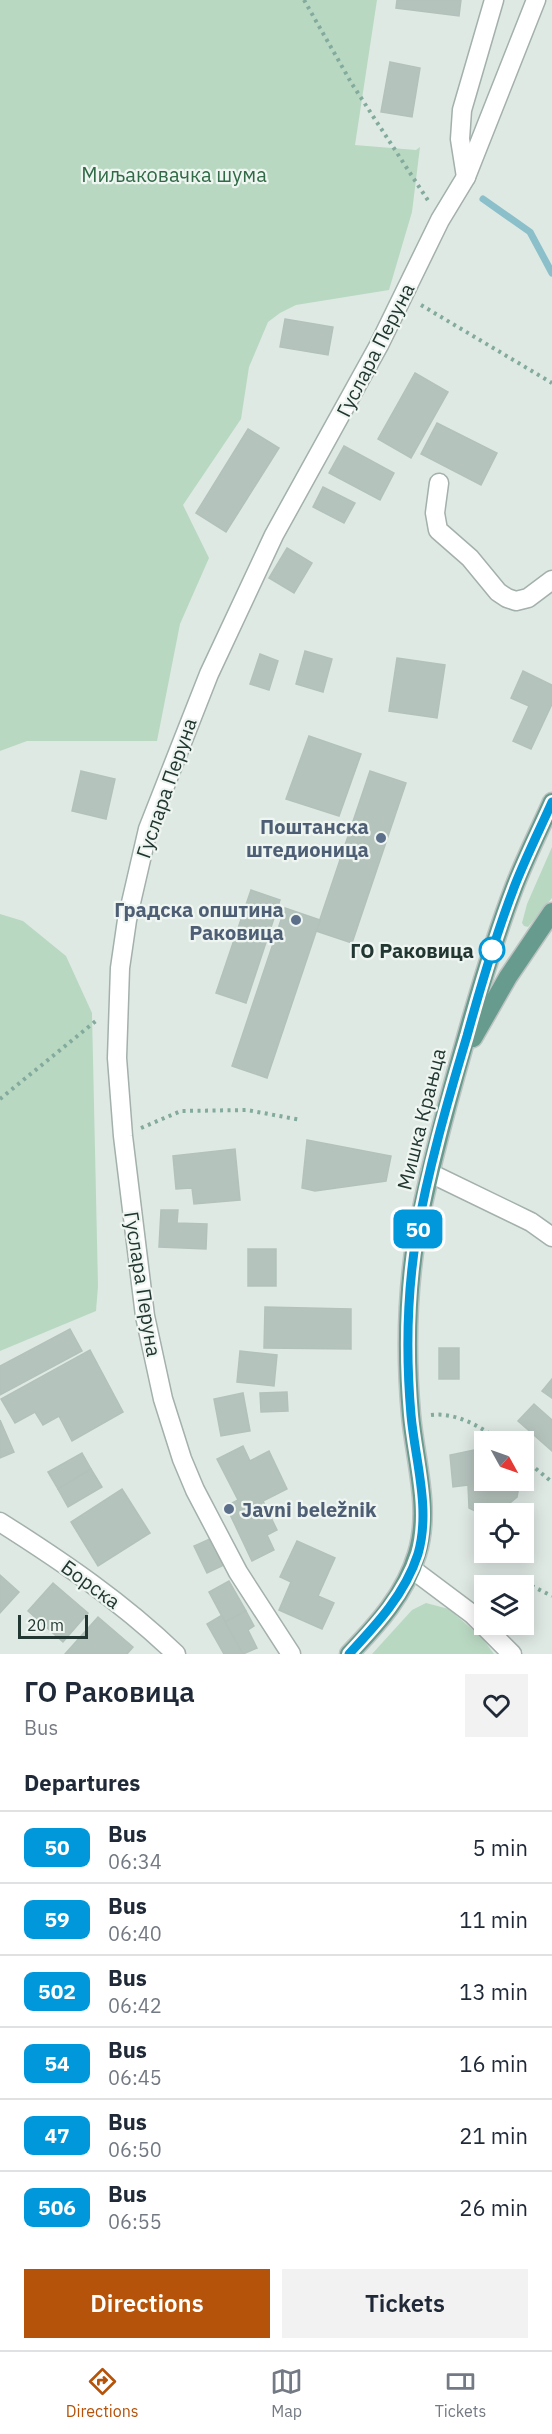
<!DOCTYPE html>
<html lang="en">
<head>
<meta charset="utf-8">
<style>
	:root { --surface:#fff; --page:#f2f2f3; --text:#1f2937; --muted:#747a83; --line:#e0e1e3; --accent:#b45309 }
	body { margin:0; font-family:"IBM Plex Sans",sans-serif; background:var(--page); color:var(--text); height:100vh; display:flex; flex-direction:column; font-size:22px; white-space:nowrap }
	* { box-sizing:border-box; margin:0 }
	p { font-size:20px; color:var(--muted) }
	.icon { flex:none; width:33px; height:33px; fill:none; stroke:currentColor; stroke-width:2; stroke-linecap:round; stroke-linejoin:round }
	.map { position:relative; height:1654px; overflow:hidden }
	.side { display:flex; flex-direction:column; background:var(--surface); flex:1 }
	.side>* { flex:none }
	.badge { padding:0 12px; border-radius:9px; font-size:21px; line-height:39px }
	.needle { width:39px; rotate:130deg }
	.fabs { position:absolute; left:474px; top:1431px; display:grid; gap:12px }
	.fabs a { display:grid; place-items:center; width:60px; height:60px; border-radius:0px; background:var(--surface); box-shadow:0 3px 15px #0003; font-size:30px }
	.scale { position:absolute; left:18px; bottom:15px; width:70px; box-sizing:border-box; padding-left:6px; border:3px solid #223731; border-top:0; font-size:16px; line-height:21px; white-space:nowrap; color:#223731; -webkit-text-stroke:4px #eff6f2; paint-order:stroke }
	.map>.badge { position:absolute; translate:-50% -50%; box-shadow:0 0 0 3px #fff }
	h2 { padding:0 24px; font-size:22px; line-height:54px }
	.round { display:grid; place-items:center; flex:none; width:63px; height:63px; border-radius:0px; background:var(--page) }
	.headline { display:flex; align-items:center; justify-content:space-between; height:102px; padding:0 24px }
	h1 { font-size:28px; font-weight:600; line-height:45px }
	.action { display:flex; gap:12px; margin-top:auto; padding:12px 24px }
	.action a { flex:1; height:69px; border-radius:0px; background:var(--accent); color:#fff; font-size:24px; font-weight:600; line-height:69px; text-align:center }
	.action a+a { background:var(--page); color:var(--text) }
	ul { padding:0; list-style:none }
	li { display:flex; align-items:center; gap:18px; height:72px; padding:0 24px; border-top:2px solid var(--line) }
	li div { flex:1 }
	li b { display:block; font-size:22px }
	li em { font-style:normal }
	li .badge { min-width:66px; font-weight:700; text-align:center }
	.tabs { display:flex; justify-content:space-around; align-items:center; height:84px; border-top:2px solid var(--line); background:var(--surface); font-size:16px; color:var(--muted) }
	.tabs a { display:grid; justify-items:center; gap:3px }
	.tabs .on { color:var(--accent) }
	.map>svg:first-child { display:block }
</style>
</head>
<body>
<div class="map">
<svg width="552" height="1654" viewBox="0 0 552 1654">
	<rect width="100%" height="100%" fill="#dfe9e4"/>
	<g fill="#b9d8c2">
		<path d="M 0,0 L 377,0 L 355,145 L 416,150 L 420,147 L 412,212 L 389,290 L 296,305 L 280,313 L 268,322 L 249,367 L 241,419 L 183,505 L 209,558 L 180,624 L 157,741 L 27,741 L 0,751 Z"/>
		<path d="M 552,847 L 552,898 L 528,927 L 524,926 L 522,923 L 527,904 Z"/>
		<path d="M 0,914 L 23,921 L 66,956 L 92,1013 L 98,1286 L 96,1311 L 0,1351 Z"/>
		<path d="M 426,1603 L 449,1609 L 483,1639 L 494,1654 L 372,1654 L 412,1610 Z"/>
	</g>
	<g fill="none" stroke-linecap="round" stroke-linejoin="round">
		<path stroke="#8bc0ca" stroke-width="7" d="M 483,199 L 530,232 L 552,273"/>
	</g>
	<g fill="#b5c3bd" stroke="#b2c2bb" stroke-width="1.5">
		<path d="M 397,0 L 461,0 L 459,16 L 396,8 Z"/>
		<path d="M 390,62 L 420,68 L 412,117 L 381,112 Z"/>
		<path d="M 285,319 L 333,327 L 328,355 L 280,347 Z"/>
		<path d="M 415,373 L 448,392 L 411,458 L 378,439 Z"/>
		<path d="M 437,423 L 497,453 L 481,485 L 421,454 Z"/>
		<path d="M 248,429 L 279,448 L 226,532 L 196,513 Z"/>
		<path d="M 344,446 L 394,473 L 380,500 L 329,473 Z"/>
		<path d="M 323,487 L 355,503 L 344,523 L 313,507 Z"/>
		<path d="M 287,548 L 312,563 L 294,593 L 269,578 Z"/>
		<path d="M 305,651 L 332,659 L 323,692 L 296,684 Z"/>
		<path d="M 260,654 L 278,661 L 269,690 L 250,684 Z"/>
		<path d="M 397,658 L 445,665 L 437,718 L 389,711 Z"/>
		<path d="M 523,671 L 552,685 L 552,704 L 531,749 L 513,741 L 529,706 L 511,698 Z"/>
		<path d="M 309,736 L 361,754 L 339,816 L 286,799 Z"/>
		<path d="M 81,771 L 115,779 L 106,819 L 72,811 Z"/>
		<path d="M 370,771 L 406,783 L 352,943 L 316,931 Z"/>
		<path d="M 251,890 L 280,900 L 246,1003 L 216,993 Z"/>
		<path d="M 285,908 L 320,920 L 267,1078 L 232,1066 Z"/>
		<path d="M 307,1140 L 391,1156 L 386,1181 L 315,1191 L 302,1188 Z"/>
		<path d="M 235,1149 L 240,1200 L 194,1204 L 192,1188 L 176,1189 L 173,1156 Z"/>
		<path d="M 161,1210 L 178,1210 L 177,1223 L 207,1224 L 206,1249 L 159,1247 Z"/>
		<rect x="248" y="1249" width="28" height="37"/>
		<path d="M 265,1307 L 351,1309 L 351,1349 L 264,1348 Z"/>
		<path d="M 70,1329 L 82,1351 L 0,1395 L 0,1366 Z"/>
		<rect x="439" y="1348" width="20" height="31"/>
		<path d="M 90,1350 L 123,1412 L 72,1441 L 59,1416 L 43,1425 L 35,1412 L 15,1423 L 1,1399 Z"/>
		<path d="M 240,1351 L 277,1355 L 274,1386 L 237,1382 Z"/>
		<path d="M 552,1379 L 552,1398 L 542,1391 Z"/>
		<path d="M 287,1392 L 288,1411 L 261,1412 L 260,1393 Z"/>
		<path d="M 243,1393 L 250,1431 L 221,1436 L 214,1399 Z"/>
		<path d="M 534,1404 L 552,1420 L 552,1451 L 518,1421 Z"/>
		<path d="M 0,1420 L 14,1452 L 0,1458 Z"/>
		<path d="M 243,1446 L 250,1461 L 269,1451 L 287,1489 L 263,1501 L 277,1530 L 267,1535 L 274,1550 L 252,1561 L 226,1506 L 238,1500 L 217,1459 Z"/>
		<path d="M 484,1448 L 484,1480 L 520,1480 L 517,1497 L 500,1511 L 481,1514 L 469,1508 L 468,1485 L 453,1487 L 450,1455 Z"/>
		<path d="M 82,1453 L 91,1469 L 58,1489 L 48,1472 Z"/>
		<path d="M 91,1469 L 102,1487 L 68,1507 L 58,1489 Z"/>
		<path d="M 122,1489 L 150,1533 L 98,1566 L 71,1522 Z"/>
		<path d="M 212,1538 L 224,1565 L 207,1573 L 194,1546 Z"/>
		<path d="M 297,1541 L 335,1558 L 318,1596 L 334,1603 L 322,1629 L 279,1610 L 291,1582 L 280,1577 Z"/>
		<path d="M 0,1575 L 19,1592 L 0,1613 Z"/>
		<path d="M 229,1581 L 246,1611 L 225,1622 L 209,1592 Z"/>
		<path d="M 53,1583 L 88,1613 L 63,1642 L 28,1611 Z"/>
		<path d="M 246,1611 L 254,1626 L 248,1630 L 257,1648 L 243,1654 L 225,1622 Z"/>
		<path d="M 222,1615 L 225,1622 L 243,1654 L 224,1654 L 207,1624 Z"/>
		<path d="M 98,1617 L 133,1647 L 127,1654 L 65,1654 Z"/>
	</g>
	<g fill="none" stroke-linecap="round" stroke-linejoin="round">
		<g stroke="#a3b0ab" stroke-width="21">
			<g id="minor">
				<path d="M 466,177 L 460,139 L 462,110 L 494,0"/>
				<path d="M 439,483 L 435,513 L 438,530 L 470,558 L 498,592 L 507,598 L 516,601 L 528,598 L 552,580"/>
				<path d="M 430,1173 L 531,1222 L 552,1237"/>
				<path d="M 0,1522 C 63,1562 122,1602 176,1654"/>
				<path d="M 412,1569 L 472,1614 L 512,1654"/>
				<path d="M 291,1654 L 238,1572 L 195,1490 L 182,1459 L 163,1399 L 145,1316 L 123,1136 L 117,1058 L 120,968 L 127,920 L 148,829 L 209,674 L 274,535 L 379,345 L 440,220 L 466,177 L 536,0"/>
			</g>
		</g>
		<g stroke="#bdc3c1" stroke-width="21">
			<g id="major">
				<path d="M 473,1038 L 508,977 L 552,912"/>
				<path d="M 349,1654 C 378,1624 405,1594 417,1554 C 431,1509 415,1460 411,1415 C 406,1357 407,1295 416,1238 C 428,1173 446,1108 464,1045 C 479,991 495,937 515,885 C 526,857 540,829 552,802"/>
			</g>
		</g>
		<g stroke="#82aa9d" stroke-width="4" stroke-dasharray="3 4.5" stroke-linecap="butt">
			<path d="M 304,0 L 352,84 L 429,202"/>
			<path d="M 421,305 L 552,383"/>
			<path d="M 0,1099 L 97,1020"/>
			<path d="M 141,1128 L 181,1111 L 247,1110 L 301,1120"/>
			<path d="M 431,1415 C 456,1412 482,1427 501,1442"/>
			<path d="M 524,1459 L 552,1482"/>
			<path d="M 524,1587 L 532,1586 L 552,1596"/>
		</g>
		<use href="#minor" stroke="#fff" stroke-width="18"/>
		<use href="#major" stroke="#679b8d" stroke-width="18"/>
	</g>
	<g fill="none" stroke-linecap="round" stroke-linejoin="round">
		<g stroke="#fff" stroke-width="14">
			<path id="line" d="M 349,1654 C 377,1624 405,1594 418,1554 C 431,1509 415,1460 411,1415 C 406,1357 407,1295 416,1238 C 428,1170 447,1103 467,1036 C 481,985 496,934 515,885 C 526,857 540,829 552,802"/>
		</g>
		<use href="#line" stroke="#0098da" stroke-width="9"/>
	</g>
	<g fill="#5c6f8a" stroke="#eff6f2" stroke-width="2">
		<circle cx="381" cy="838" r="6"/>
		<circle cx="296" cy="920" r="6"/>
		<circle cx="229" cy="1509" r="6"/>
	</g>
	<circle fill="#fff" stroke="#0098da" stroke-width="3" cx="492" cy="950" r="12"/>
	<g text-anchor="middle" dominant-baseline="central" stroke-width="4.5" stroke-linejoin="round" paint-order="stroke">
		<g font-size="20" fill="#306a46" stroke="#eff6f2">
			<text x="174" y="174">Миљаковачка шума</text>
		</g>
		<g font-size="20" fill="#223731" stroke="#eff6f2">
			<text transform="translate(375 350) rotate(-63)">Гуслара Перуна</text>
			<text transform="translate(166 788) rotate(-71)">Гуслара Перуна</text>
			<text transform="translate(421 1119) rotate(-76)">Мишка Крањца</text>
			<text transform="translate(143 1284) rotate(81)">Гуслара Перуна</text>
			<text transform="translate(91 1584) rotate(36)">Борска</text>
		</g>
		<g font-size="20" font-weight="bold" fill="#4e5e75" stroke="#eff6f2" text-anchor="end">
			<text x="369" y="826">Поштанска<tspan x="369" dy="23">штедионица</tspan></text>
			<text x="284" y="909">Градска општина<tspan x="284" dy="23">Раковица</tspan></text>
			<text x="241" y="1509" text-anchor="start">Javni beležnik</text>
		</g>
		<g font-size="20" font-weight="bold" fill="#223731" stroke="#eff6f2" text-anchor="end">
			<text x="474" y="950">ГО Раковица</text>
		</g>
	</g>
</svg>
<div class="fabs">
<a><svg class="needle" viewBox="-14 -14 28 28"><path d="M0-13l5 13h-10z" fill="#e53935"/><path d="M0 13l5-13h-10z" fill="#747a83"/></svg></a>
<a><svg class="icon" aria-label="locate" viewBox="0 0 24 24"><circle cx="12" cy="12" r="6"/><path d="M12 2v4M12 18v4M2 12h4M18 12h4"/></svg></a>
<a><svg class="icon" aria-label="layers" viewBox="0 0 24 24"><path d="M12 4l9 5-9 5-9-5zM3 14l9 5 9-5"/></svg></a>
</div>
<div class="scale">20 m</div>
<b class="badge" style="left:418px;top:1229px;background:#0098da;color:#fff">50</b>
</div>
<section class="side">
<div class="headline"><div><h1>ГО Раковица</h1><p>Bus</p></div><a class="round"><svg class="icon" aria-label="heart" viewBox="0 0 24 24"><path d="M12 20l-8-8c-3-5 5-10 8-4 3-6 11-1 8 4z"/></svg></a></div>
<h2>Departures</h2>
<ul>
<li><span class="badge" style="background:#0098da;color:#fff">50</span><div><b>Bus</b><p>06:34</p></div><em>5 min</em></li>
<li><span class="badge" style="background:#0098da;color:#fff">59</span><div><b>Bus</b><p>06:40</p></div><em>11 min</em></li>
<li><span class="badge" style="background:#0098da;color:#fff">502</span><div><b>Bus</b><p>06:42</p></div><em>13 min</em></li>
<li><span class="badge" style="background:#0098da;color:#fff">54</span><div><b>Bus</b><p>06:45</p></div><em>16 min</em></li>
<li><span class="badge" style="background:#0098da;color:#fff">47</span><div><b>Bus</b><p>06:50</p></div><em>21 min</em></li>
<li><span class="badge" style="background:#0098da;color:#fff">506</span><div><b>Bus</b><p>06:55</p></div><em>26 min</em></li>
</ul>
<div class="action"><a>Directions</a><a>Tickets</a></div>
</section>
<nav class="tabs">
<a class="on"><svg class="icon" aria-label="directions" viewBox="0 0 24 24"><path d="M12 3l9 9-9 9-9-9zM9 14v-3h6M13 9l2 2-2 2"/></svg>Directions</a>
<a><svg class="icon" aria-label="map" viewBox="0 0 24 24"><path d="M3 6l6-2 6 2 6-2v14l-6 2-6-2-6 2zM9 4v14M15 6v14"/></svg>Map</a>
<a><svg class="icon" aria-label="tickets" viewBox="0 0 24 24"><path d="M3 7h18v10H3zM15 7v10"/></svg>Tickets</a>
</nav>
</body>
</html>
